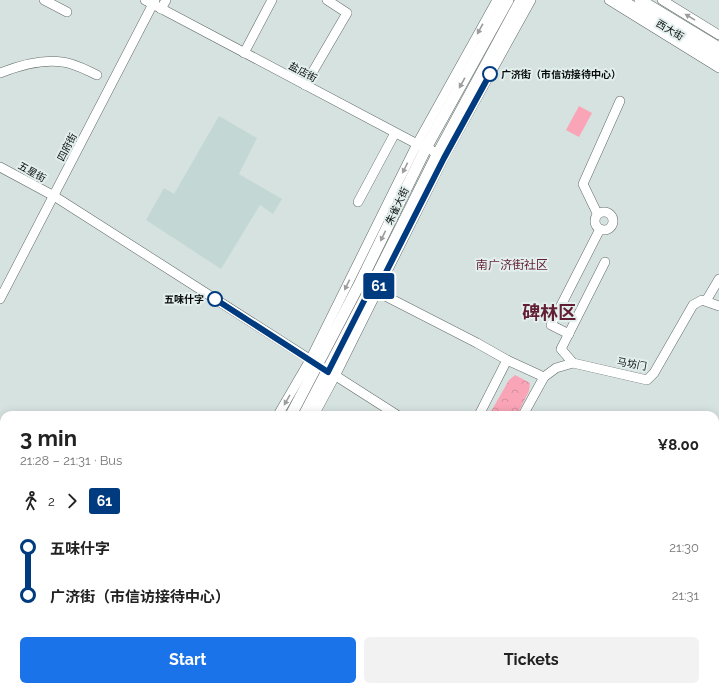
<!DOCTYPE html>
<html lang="en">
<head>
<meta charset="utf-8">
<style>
	:root { --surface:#fff; --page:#f2f2f2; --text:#222; --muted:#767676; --accent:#1a73e8 }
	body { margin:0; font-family:Raleway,"Noto Sans SC",sans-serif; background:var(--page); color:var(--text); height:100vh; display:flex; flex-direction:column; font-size:15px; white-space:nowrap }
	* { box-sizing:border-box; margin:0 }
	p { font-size:13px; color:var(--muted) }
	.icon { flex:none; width:22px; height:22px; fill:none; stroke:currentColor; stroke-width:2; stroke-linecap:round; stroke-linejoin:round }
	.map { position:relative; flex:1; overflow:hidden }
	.sheet { position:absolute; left:0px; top:411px; width:719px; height:280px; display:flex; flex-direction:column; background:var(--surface); border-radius:12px 12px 0 0; box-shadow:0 2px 10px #0003 }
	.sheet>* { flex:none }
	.badge { padding:0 8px; border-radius:3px; font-size:14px; line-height:26px }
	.map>.badge { position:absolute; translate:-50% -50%; box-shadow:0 0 0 2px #fff }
	.legs { display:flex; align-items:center; gap:6px; height:44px; padding:0 20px; font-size:13px }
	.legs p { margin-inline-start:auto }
	.summary { display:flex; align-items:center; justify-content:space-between; height:68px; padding:0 20px }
	h1 { font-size:22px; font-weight:700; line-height:30px }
	.cta { display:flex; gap:8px; margin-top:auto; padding:8px 20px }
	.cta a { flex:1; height:46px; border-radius:6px; background:var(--accent); color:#fff; font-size:16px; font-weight:700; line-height:46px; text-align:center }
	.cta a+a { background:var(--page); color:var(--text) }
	ul { padding:0 20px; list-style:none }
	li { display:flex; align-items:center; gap:14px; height:48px; font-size:15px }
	li i { display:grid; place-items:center; width:6px; height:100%; margin:0 5px; background:currentColor }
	li i::after { content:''; width:10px; height:10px; margin:-5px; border:3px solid; border-radius:50%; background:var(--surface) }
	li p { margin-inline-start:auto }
	li:first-child i { background:linear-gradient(#0000 50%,currentColor 0) }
	li:last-child i { background:linear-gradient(currentColor 50%,#0000 0) }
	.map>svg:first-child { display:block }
</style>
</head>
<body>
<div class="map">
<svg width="719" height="691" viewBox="0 0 719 691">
	<defs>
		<pattern id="park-crowns" width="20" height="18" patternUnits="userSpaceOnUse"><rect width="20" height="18" fill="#faa5b7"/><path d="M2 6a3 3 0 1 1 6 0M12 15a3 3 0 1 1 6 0" fill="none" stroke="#d58d9c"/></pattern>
	</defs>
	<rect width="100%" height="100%" fill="#d6e2e0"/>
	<path fill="#c3d8d4" d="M 219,116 L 257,138 L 239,174 L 282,199 L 273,214 L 260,205 L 221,269 L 146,220 L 164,188 L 174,194 Z"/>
	<path fill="url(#park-crowns)" d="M 515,375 L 530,383 L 529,391 L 517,415 L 489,415 L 509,380 Z"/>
	<path fill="#faa5b7" d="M 579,106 L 592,113 L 579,137 L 566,130 Z"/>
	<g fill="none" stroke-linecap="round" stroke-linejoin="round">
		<g stroke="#616b69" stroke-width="10">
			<g id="minor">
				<path d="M 44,0 L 67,12"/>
				<path d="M 145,0 L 417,144 L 427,146 L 437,155 L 442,157"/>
				<path d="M 609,0 L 719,68"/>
				<path d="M 662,0 L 719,35"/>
				<path d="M 161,9 L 166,0"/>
				<path d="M 244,53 L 272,0"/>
				<path d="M 0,73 C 18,66 42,59 62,62 C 74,63 86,70 97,75"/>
				<path d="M 305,85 L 347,13 L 327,0"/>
				<path d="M 0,167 L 54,196 L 397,415"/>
				<path d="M 358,202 L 395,133"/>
				<circle cx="604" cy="221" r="9"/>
				<path d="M 597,213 L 583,184 L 620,101"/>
				<path d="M 360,283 L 477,343 L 507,360 L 544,377"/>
				<path d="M 0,299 L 155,0"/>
				<path d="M 706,301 L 719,279"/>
				<path d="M 569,334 L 551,325 L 600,229"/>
				<path d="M 573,363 L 561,349 L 605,262"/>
				<path d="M 278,415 L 310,360 L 417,144 L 496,2 L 503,0"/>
				<path d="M 314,415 L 335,376 L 444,157 L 531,0"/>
				<path d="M 479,415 L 507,360"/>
				<path d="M 523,415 L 544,377 L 556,368 L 573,363 L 647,380 L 654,373 L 693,305 L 702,300 L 719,306"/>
				<path d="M 715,562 L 719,555"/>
				<path d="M 715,599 L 719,601"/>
				<path d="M 0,643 L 4,645"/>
				<path d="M 715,654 L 719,643"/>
				<path d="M 81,687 L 89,691"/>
				<path d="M 710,687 L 711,691"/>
				<path d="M 138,691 L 139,687"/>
				<path d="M 166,691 L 168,687"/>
				<path d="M 275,691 L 278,687"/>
				<path d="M 507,691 L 510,687"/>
				<path d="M 608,691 L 609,687"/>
			</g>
		</g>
		<g stroke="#616b69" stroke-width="12">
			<g id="major">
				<path d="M 621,0 L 719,59"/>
				<path d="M 640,0 L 719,48"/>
				<path d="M 291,415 L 360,283 L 427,146 L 508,0"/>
				<path d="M 304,415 L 370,289 L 437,155 L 521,0"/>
				<path d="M 146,691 L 148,687"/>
				<path d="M 157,691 L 160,687"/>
			</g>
		</g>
		<use href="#minor" stroke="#fff" stroke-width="9"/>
		<use href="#major" stroke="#fff" stroke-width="11"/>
	</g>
	<defs><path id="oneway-solid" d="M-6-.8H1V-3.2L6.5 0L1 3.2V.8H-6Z"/></defs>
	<g fill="#9c9e9d">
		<use href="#oneway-solid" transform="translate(690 17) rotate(-149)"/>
		<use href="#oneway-solid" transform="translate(480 29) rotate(119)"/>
		<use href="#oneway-solid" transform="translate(462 83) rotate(119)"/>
		<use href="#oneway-solid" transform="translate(405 168) rotate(116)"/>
		<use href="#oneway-solid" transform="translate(383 236) rotate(116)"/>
		<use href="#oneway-solid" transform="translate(347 285) rotate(116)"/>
		<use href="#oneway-solid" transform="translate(287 400) rotate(120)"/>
	</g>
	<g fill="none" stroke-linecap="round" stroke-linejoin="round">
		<g stroke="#fff" stroke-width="9">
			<path id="line-1" d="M 215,299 L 328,372 L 370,289 L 376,292 L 444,158 L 490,74"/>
		</g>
		<use href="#line-1" stroke="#003b80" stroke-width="6"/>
	</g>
	<g fill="#fff" stroke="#003b80" stroke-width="2">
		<circle cx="490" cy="74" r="7"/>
		<circle cx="215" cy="299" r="7"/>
	</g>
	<g text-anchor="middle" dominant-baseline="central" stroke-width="4" stroke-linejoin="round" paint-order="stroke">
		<g font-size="10" fill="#080c0b" stroke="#e3efed">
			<text transform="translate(670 30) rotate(31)">西大街</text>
			<text transform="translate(303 72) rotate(28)">盐店街</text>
			<text transform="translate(67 147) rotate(-63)">四府街</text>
			<text transform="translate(32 172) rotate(29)">五星街</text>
			<text transform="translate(397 206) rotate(-64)">朱雀大街</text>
			<text transform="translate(632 364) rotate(10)">马坊门</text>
		</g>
		<g font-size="10" font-weight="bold" fill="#080c0b" stroke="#e3efed" text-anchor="start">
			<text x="501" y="74">广济街（市信访接待中心）</text>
			<text x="204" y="299" text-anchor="end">五味什字</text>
		</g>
		<g font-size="12" fill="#621e32" stroke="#e3efed">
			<text x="512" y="265">南广济街社区</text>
		</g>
		<g font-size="18" font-weight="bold" fill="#621e32" stroke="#e3efed">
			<text x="549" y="312">碑林区</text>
		</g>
	</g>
</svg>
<b class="badge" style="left:379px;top:286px;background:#003b80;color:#fff">61</b>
<section class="sheet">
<div class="summary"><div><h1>3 min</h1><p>21:28 – 21:31 · Bus</p></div><b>¥8.00</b></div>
<div class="legs"><svg class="icon" aria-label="walk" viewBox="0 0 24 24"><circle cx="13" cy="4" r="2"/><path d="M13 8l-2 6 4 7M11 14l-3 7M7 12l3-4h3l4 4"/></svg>2<svg class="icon" aria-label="forward" viewBox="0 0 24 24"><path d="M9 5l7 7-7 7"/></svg><b class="badge" style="background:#003b80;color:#fff">61</b></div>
<ul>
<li><i style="color:#003b80"></i><b>五味什字</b><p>21:30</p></li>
<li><i style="color:#003b80"></i><b>广济街（市信访接待中心）</b><p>21:31</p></li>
</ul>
<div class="cta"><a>Start</a><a>Tickets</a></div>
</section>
</div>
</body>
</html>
